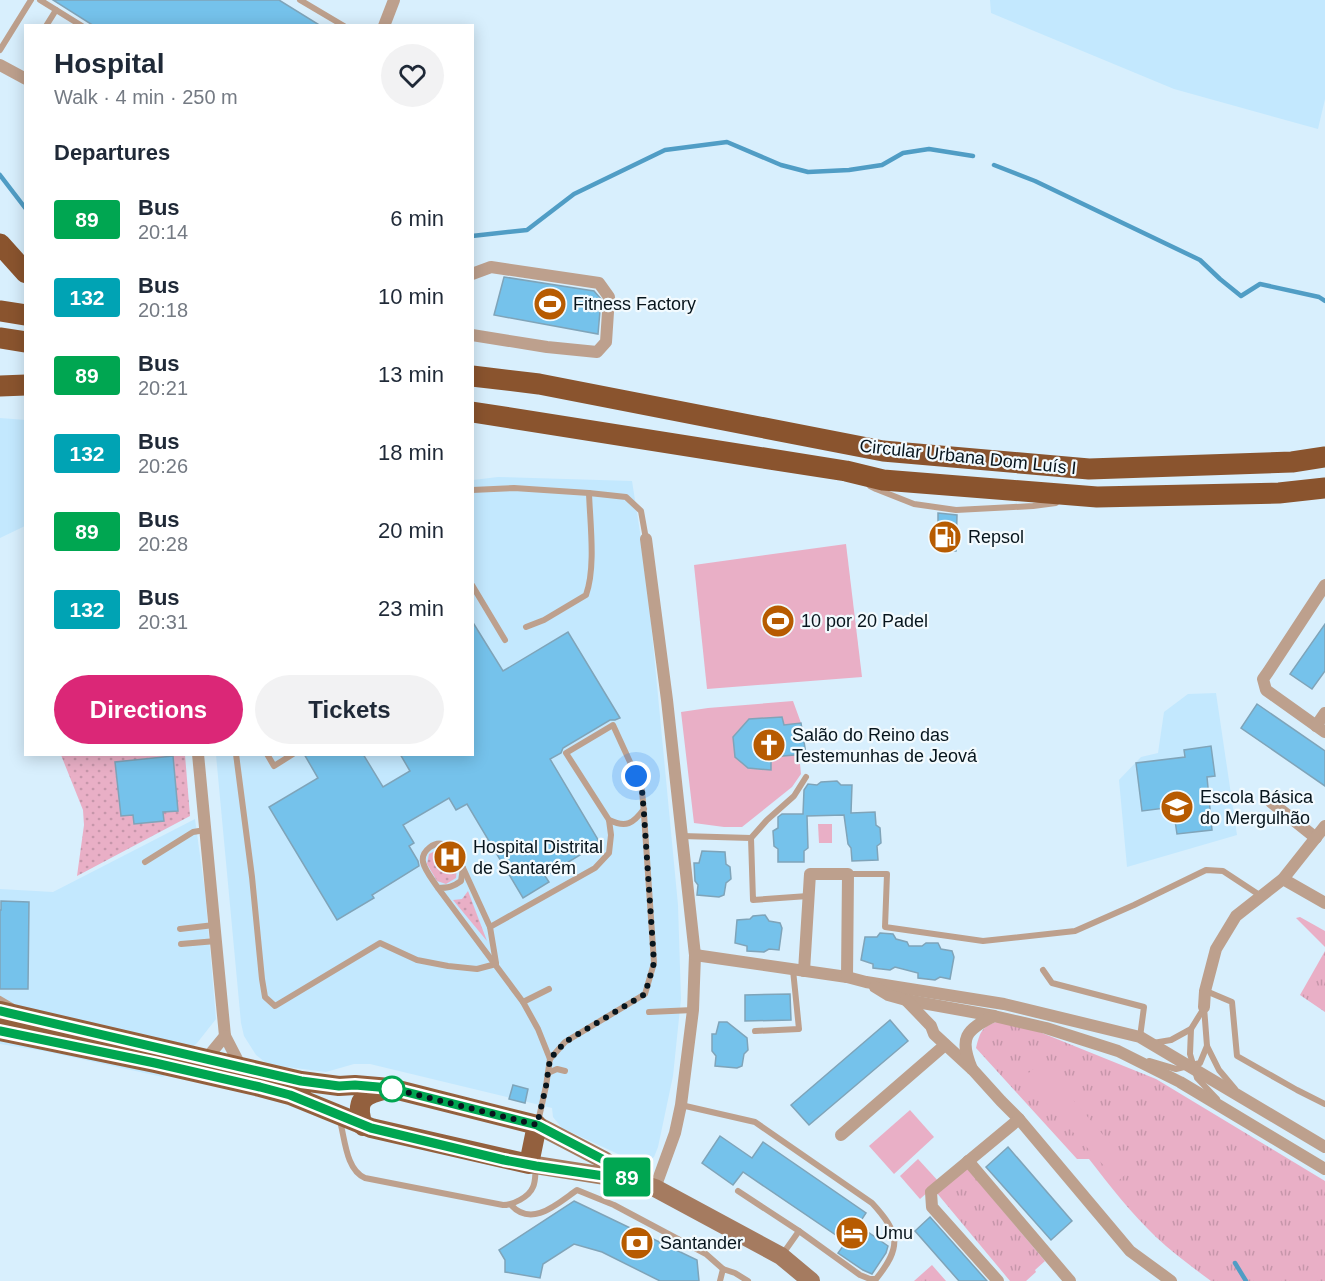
<!DOCTYPE html>
<html lang="en">
<head>
<meta charset="utf-8">
<style>
	:root { --surface:#fff; --page:#f2f2f3; --text:#1f2937; --muted:#747a83; --accent:#db2777 }
	body { margin:0; font-family:Helvetica,sans-serif; background:var(--page); color:var(--text); height:100vh; display:flex; flex-direction:column; font-size:22px; white-space:nowrap }
	* { box-sizing:border-box; margin:0 }
	p { font-size:20px; color:var(--muted) }
	.icon { flex:none; width:33px; height:33px; fill:none; stroke:currentColor; stroke-width:2; stroke-linecap:round; stroke-linejoin:round }
	.map { position:relative; flex:1; overflow:hidden }
	.drawer { position:absolute; left:24px; top:24px; width:450px; height:732px; display:flex; flex-direction:column; background:var(--surface); border-radius:0px; box-shadow:0 3px 15px #0003 }
	.drawer>* { flex:none }
	.badge { padding:0 12px; border-radius:4px; font-size:21px; line-height:39px }
	.you { position:absolute; width:30px; height:30px; margin:-15px; border:4px solid #fff; border-radius:50%; background:#1a73e8; box-shadow:0 0 0 9px #1a73e833 }
	.map>.badge { position:absolute; translate:-50% -50%; box-shadow:0 0 0 3px #fff }
	h2 { padding:0 30px; font-size:22px; line-height:54px }
	.round { display:grid; place-items:center; flex:none; width:63px; height:63px; border-radius:32px; background:var(--page) }
	.summary { display:flex; align-items:center; justify-content:space-between; height:102px; padding:0 30px }
	h1 { font-size:28px; font-weight:600; line-height:45px }
	.primary-button { display:flex; gap:12px; margin-top:auto; padding:12px 30px }
	.primary-button a { flex:1; height:69px; border-radius:36px; background:var(--accent); color:#fff; font-size:24px; font-weight:600; line-height:69px; text-align:center }
	.primary-button a+a { background:var(--page); color:var(--text) }
	ul { padding:0; list-style:none }
	li { display:flex; align-items:center; gap:18px; height:78px; padding:0 30px }
	li div { flex:1 }
	li b { display:block; font-size:22px }
	li em { font-style:normal }
	li .badge { min-width:66px; font-weight:700; text-align:center }
	.map>svg:first-child { display:block }
</style>
</head>
<body>
<div class="map">
<svg width="1325" height="1281" viewBox="0 0 1325 1281">
	<defs>
		<pattern id="grass-dots" width="8" height="8" patternUnits="userSpaceOnUse" patternTransform="scale(1.5)"><rect width="8" height="8" fill="#e9afc6"/><path d="M2 2h.1M6 6h.1" fill="none" stroke="#c696aa" stroke-width="1.8" stroke-linecap="round"/></pattern>
		<pattern id="park-tufts" width="24" height="20" patternUnits="userSpaceOnUse" patternTransform="scale(1.5)"><rect width="24" height="20" fill="#e9afc6"/><path d="M3 7l-1-3M5 7V3M7 7l1-3M15 17l-1-3M17 17v-4M19 17l1-3" fill="none" stroke="#c696aa"/></pattern>
	</defs>
	<rect width="100%" height="100%" fill="#d8effd"/>
	<g fill="#c3e8fe">
		<path d="M 990,0 L 1325,0 L 1325,99 L 1318,129 L 1174,89 L 991,13 Z"/>
		<path d="M 0,418 L 26,420 L 25,526 L 0,538 Z"/>
		<path d="M 498,477 L 632,481 L 646,570 L 678,905 L 681,999 L 673,1076 L 658,1147 L 654,1157 L 646,1162 L 633,1161 L 562,1128 L 553,1117 L 552,1108 L 370,1064 L 354,1064 L 326,1072 L 279,1066 L 265,1062 L 256,1055 L 244,1036 L 241,1023 L 216,755 L 472,754 L 473,480 Z"/>
		<path d="M 1216,693 L 1237,835 L 1127,867 L 1119,780 L 1141,757 L 1158,753 L 1164,712 L 1188,694 Z"/>
		<path d="M 195,819 L 205,892 L 216,1019 L 197,1043 L 163,1077 L 44,1051 L 0,1044 L 0,889 L 53,892 Z"/>
	</g>
	<g fill="url(#grass-dots)">
		<path d="M 61,755 L 185,755 L 190,816 L 77,876 L 84,825 L 83,810 Z"/>
		<path d="M 439,849 C 450,853 458,866 456,878 L 446,884 L 437,881 L 427,864 L 429,854 Z"/>
		<path d="M 468,891 L 487,941 L 453,900 L 462,899 Z"/>
	</g>
	<g fill="url(#park-tufts)">
		<path d="M 1300,917 L 1325,931 L 1325,947 L 1296,918 Z"/>
		<path d="M 1325,951 L 1325,1012 L 1300,995 Z"/>
		<path d="M 1003,1020 L 1010,1020 L 1156,1079 L 1325,1181 L 1325,1281 L 1211,1281 C 1192,1267 1173,1253 1156,1237 C 1131,1213 1110,1186 1089,1159 L 1077,1159 L 976,1048 C 981,1028 983,1026 1003,1020 Z"/>
		<path d="M 966,1167 L 1045,1261 L 1035,1270 L 1036,1272 L 1026,1281 L 1010,1281 L 936,1192 Z"/>
		<path d="M 932,1265 L 946,1281 L 914,1281 Z"/>
	</g>
	<g fill="#e9afc6">
		<path d="M 846,544 L 862,677 L 707,689 L 694,565 Z"/>
		<path d="M 793,701 L 801,723 L 784,725 L 782,717 L 749,719 L 735,757 L 748,768 L 770,770 L 771,757 L 799,754 L 801,774 L 792,787 L 742,827 L 724,827 L 694,823 L 681,712 L 708,708 Z"/>
		<path d="M 818,824 L 832,824 L 832,843 L 819,843 Z"/>
		<path d="M 1041,1062 L 1132,1169 L 1118,1181 L 1023,1078 Z"/>
		<path d="M 910,1110 L 934,1137 L 894,1174 L 869,1146 Z"/>
		<path d="M 918,1159 L 939,1182 L 920,1199 L 900,1176 Z"/>
	</g>
	<g fill="none" stroke-linecap="round" stroke-linejoin="round">
		<g stroke="#509dc5" stroke-width="4.5">
			<path d="M 994,165 L 1035,181 L 1200,260 L 1220,279 L 1241,296 L 1260,284 L 1319,297 L 1325,301"/>
			<path d="M 0,175 L 26,209"/>
			<path d="M 472,236 L 527,230 L 574,194 L 665,150 L 727,142 L 781,165 L 808,172 L 849,170 L 882,165 L 903,153 L 929,149 L 973,156"/>
			<path d="M 1235,1263 L 1246,1281"/>
		</g>
	</g>
	<g fill="#75c2eb" stroke="#7fa4b9" stroke-width="1.5">
		<path d="M 53,0 L 279,0 L 321,26 L 94,26 Z"/>
		<path d="M 504,277 L 594,291 L 601,299 L 598,334 L 494,315 Z"/>
		<path d="M 938,513 L 957,515 L 956,551 L 938,551 Z"/>
		<path d="M 472,621 L 503,671 L 568,632 L 620,718 L 615,720 L 610,720 L 563,748 L 561,753 L 550,759 L 600,843 L 545,876 L 549,882 L 523,898 L 467,804 L 456,810 L 449,798 L 403,825 L 414,843 L 409,846 L 418,861 L 419,866 L 372,895 L 374,898 L 337,920 L 269,807 L 318,778 L 304,754 L 363,754 L 383,787 L 410,771 L 400,754 L 472,754 Z"/>
		<path d="M 1325,624 L 1325,671 L 1312,689 L 1290,674 Z"/>
		<path d="M 1257,704 L 1325,751 L 1325,786 L 1241,728 Z"/>
		<path d="M 782,717 L 784,725 L 801,723 L 806,754 L 771,757 L 771,770 L 748,768 L 735,757 L 733,737 L 749,719 Z"/>
		<path d="M 1211,746 L 1215,776 L 1207,777 L 1212,830 L 1177,834 L 1173,807 L 1142,811 L 1136,763 L 1185,757 L 1184,750 Z"/>
		<path d="M 173,756 L 178,811 L 163,812 L 164,821 L 134,824 L 133,815 L 121,816 L 115,762 Z"/>
		<path d="M 837,781 L 841,785 L 852,785 L 851,813 L 875,812 L 876,825 L 880,828 L 881,843 L 877,846 L 878,860 L 852,861 L 851,848 L 848,844 L 844,815 L 807,816 L 808,848 L 804,851 L 804,862 L 778,862 L 778,849 L 774,846 L 773,831 L 778,828 L 778,817 L 782,814 L 803,814 L 804,790 L 808,784 L 817,785 L 821,782 Z"/>
		<path d="M 702,851 L 725,852 L 726,864 L 730,867 L 731,879 L 726,883 L 724,895 L 719,897 L 697,895 L 698,885 L 695,881 L 694,863 L 699,863 Z"/>
		<path d="M 1,901 L 29,902 L 28,989 L 0,989 L 0,910 L 1,910 Z"/>
		<path d="M 765,915 L 769,921 L 780,923 L 782,928 L 779,950 L 769,949 L 764,952 L 747,951 L 747,946 L 735,943 L 737,920 L 750,919 L 753,916 Z"/>
		<path d="M 880,933 L 893,934 L 896,939 L 907,942 L 909,946 L 922,946 L 926,943 L 938,943 L 941,949 L 952,951 L 954,957 L 950,979 L 940,977 L 935,980 L 918,978 L 918,973 L 895,967 L 890,970 L 873,968 L 873,964 L 861,960 L 865,937 L 877,937 Z"/>
		<path d="M 790,994 L 791,1020 L 745,1021 L 745,995 Z"/>
		<path d="M 890,1020 L 908,1041 L 809,1125 L 791,1105 Z"/>
		<path d="M 719,1022 L 727,1022 L 747,1038 L 748,1050 L 744,1054 L 742,1066 L 737,1068 L 715,1066 L 716,1056 L 712,1051 L 712,1034 L 716,1034 Z"/>
		<path d="M 513,1085 L 528,1089 L 525,1103 L 509,1099 Z"/>
		<path d="M 720,1136 L 752,1158 L 763,1142 L 866,1213 L 858,1225 L 888,1246 L 886,1253 L 872,1274 L 863,1270 L 838,1253 L 846,1242 L 743,1172 L 733,1185 L 702,1163 Z"/>
		<path d="M 1008,1147 L 1072,1221 L 1051,1240 L 986,1167 Z"/>
		<path d="M 574,1201 L 697,1260 L 699,1281 L 660,1281 L 602,1252 L 574,1244 L 543,1264 L 540,1278 L 505,1272 L 505,1260 L 499,1250 Z"/>
		<path d="M 930,1217 L 987,1281 L 959,1281 L 915,1231 Z"/>
	</g>
	<g fill="none" stroke-linecap="round" stroke-linejoin="round">
		<g stroke="#bda08d" stroke-width="6">
			<path d="M 40,0 L 82,26"/>
			<path d="M 300,0 L 344,26"/>
			<path d="M 46,26 L 56,10"/>
			<path d="M 0,50 L 31,0"/>
			<path d="M 870,486 L 876,489 L 914,504 L 956,510 L 1033,506 L 1056,503"/>
			<path d="M 472,490 L 514,488 L 589,493 L 626,497 L 641,511 L 646,539"/>
			<path d="M 472,585 L 505,640"/>
			<path d="M 526,627 L 544,620 L 586,595 C 596,567 590,523 589,493"/>
			<path d="M 236,754 L 252,877 L 262,979 L 265,997 L 275,1006 L 380,943 L 417,960 L 448,966 L 477,969 L 496,964"/>
			<path d="M 267,754 L 274,766 L 293,754"/>
			<path d="M 682,836 L 751,838 L 753,900 L 808,896"/>
			<path d="M 751,838 L 767,820 L 794,796 L 806,777"/>
			<path d="M 145,862 L 193,832 L 205,830"/>
			<path d="M 463,868 L 490,927"/>
			<path d="M 848,874 L 887,874 L 885,927 L 983,941 L 1075,931 L 1134,905 L 1206,870 L 1223,871 L 1261,896"/>
			<path d="M 438,888 C 448,888 453,887 461,881 L 463,868 C 458,861 454,849 445,845 C 435,840 421,851 423,862 C 425,871 433,880 438,888 L 523,1002 L 538,1029 L 550,1059 L 546,1086 L 538,1122"/>
			<path d="M 180,929 L 214,925"/>
			<path d="M 181,944 L 216,941"/>
			<path d="M 496,963 L 490,927 L 595,868 L 609,853 L 611,835 L 609,820"/>
			<path d="M 1043,970 L 1052,983 L 1144,1007 L 1140,1037"/>
			<path d="M 1206,991 L 1232,1002 L 1237,1056 L 1297,1090 L 1325,1104"/>
			<path d="M 0,999 L 12,1006"/>
			<path d="M 523,1002 L 549,989"/>
			<path d="M 1204,1007 L 1207,1046 L 1219,1070 L 1235,1089"/>
			<path d="M 1204,1008 L 1191,1029 L 1190,1054 L 1197,1078 L 1217,1099"/>
			<path d="M 649,1012 L 693,1010"/>
			<path d="M 755,1031 L 799,1029 L 793,970"/>
			<path d="M 1153,1043 L 1171,1040 L 1191,1029"/>
			<path d="M 550,1059 L 565,1042 L 645,994 L 654,963 L 644,814 L 642,790 L 630,762 L 613,725 L 566,753 L 609,820 C 626,828 633,824 644,809"/>
			<path d="M 1149,1061 L 1176,1069 L 1200,1063 L 1207,1046"/>
			<path d="M 548,1073 L 557,1069 L 565,1071"/>
			<path d="M 681,1105 L 755,1122 L 872,1203 C 900,1233 902,1247 876,1279 L 870,1279 L 860,1275 L 799,1231 L 738,1191"/>
			<path d="M 340,1121 C 345,1139 346,1170 365,1178 L 503,1205 C 513,1205 529,1197 533,1187 C 536,1181 535,1172 536,1166"/>
			<path d="M 511,1205 C 532,1228 557,1204 577,1190 L 614,1205 L 706,1254 L 723,1269"/>
			<path d="M 782,1255 L 799,1231"/>
			<path d="M 720,1281 L 723,1269 L 735,1273 L 748,1281"/>
		</g>
		<g stroke="#bda08d" stroke-width="12">
			<path d="M 384,26 L 394,0"/>
			<path d="M 0,65 L 26,79"/>
			<path d="M 472,274 L 491,267 L 599,283 L 609,297 L 606,342 L 597,352 L 547,347 L 472,335"/>
			<path d="M 646,539 L 667,700 L 695,955 L 693,1010 L 681,1105 L 675,1133 L 655,1188"/>
			<path d="M 1325,585 L 1268,672 L 1263,679 L 1266,690 L 1325,732"/>
			<path d="M 1316,726 L 1325,713"/>
			<path d="M 198,754 L 225,1036 L 241,1067"/>
			<path d="M 1271,802 L 1316,838"/>
			<path d="M 1283,879 L 1325,903"/>
			<path d="M 695,955 L 847,977 L 866,982 L 1004,1004 L 1140,1037 L 1325,1147"/>
			<path d="M 804,971 L 810,874 L 848,874 L 847,977"/>
			<path d="M 875,987 L 888,995 L 906,1000 L 994,1016 L 1046,1028 L 1118,1051 L 1180,1082 L 1325,1169"/>
			<path d="M 906,1000 L 931,1026 L 934,1034 L 973,1070 L 1001,1101 L 1019,1119 L 1130,1251 L 1171,1281"/>
			<path d="M 1204,1007 L 1205,991 L 1216,949 L 1236,916 L 1283,879 L 1325,826"/>
			<path d="M 206,1059 L 225,1036"/>
			<path d="M 972,1069 C 959,1038 965,1030 994,1016"/>
			<path d="M 841,1135 L 945,1045"/>
			<path d="M 968,1161 L 1070,1281"/>
			<path d="M 998,1281 L 932,1207 L 931,1192 L 1019,1119"/>
		</g>
		<g stroke="#a57b60" stroke-width="18">
			<path d="M 537,1125 L 604,1160 L 629,1179"/>
			<path d="M 529,1164 L 631,1180 L 655,1188 L 781,1256 L 811,1281"/>
		</g>
		<g stroke="#93603e" stroke-width="20">
			<path d="M 0,1011 L 301,1081 L 339,1086 L 355,1085 L 390,1088 L 537,1125 L 529,1164 L 371,1128 L 290,1095 L 260,1087 L 155,1063 L 0,1031"/>
			<path d="M 363,1126 C 355,1100 362,1095 387,1089"/>
		</g>
		<g stroke="#8a542e" stroke-width="21">
			<path d="M 0,244 L 26,273"/>
			<path d="M 0,311 L 26,315"/>
			<path d="M 0,338 L 26,342"/>
			<path d="M 472,376 L 539,384 L 883,451 L 1089,469 L 1292,462 L 1325,457"/>
			<path d="M 0,386 L 26,385"/>
			<path d="M 472,412 L 846,471 L 883,480 L 1097,497 L 1279,493 L 1325,488"/>
		</g>
	</g>
	<g fill="none" stroke-linecap="round" stroke-linejoin="round">
		<g stroke="#fff" stroke-width="14">
			<path id="line" d="M 0,1011 L 301,1081 L 339,1086 L 355,1085 L 390,1088 L 537,1125 L 604,1160 L 631,1180 L 536,1166 L 504,1160 L 371,1128 L 290,1095 L 260,1087 L 155,1063 L 0,1031"/>
		</g>
		<use href="#line" stroke="#00a651" stroke-width="9"/>
		<path stroke="#07151d" stroke-width="6" stroke-dasharray="0 10.8" d="M 392,1089 L 390,1088 L 537,1125 L 546,1086 L 550,1059 L 565,1042 L 645,994 L 654,963 L 644,814 L 642,790 L 636,776"/>
	</g>
	<defs>
		<g id="stadium-disc" transform="scale(1.725)"><circle r="9.5" fill="#b75b01" stroke="#f2fafe"/><path d="M0-5a6.5 5 0 1 0 0 10a6.5 5 0 1 0 0-10ZM-3.5-1.8h7v3.6h-7Z" fill="#fff"/></g>
		<g id="fuel-disc" transform="scale(1.725)"><circle r="9.5" fill="#b75b01" stroke="#f2fafe"/><path d="M-5.5-6h7V0h2V4h1.3V-2.5L3-4.5l.8-.8L6-3V5H2.5V1h-1V6h-7ZM-4.2-4.7v3.2H.2V-4.7Z" fill="#fff"/></g>
		<g id="church-disc" transform="scale(1.725)"><circle r="9.5" fill="#b75b01" stroke="#f2fafe"/><path d="M-1.2-6h2.4v3.5h3.3v2.4h-3.3V6h-2.4V-.1h-3.3v-2.4h3.3Z" fill="#fff"/></g>
		<g id="school-disc" transform="scale(1.725)"><circle r="9.5" fill="#b75b01" stroke="#f2fafe"/><path d="M0-5L7-2L0 1L-7-2ZM-4 1L0 2.5L4 1V4Q0 6-4 4Z" fill="#fff"/></g>
		<g id="hospital-disc" transform="scale(1.725)"><circle r="9.5" fill="#b75b01" stroke="#f2fafe"/><path d="M-5-5h3v3.5h4V-5h3V5h-3V1.5h-4V5h-3Z" fill="#fff"/></g>
		<g id="hotel-disc" transform="scale(1.725)"><circle r="9.5" fill="#b75b01" stroke="#f2fafe"/><path d="M-6-4.5h1.5V1H6V5H4.5V3h-9V5H-6ZM-4 0a1.8 1.8 0 1 1 3.6 0ZM.5 0V-2.5h3Q6-2.5 6 0Z" fill="#fff"/></g>
		<g id="bank-disc" transform="scale(1.725)"><circle r="9.5" fill="#b75b01" stroke="#f2fafe"/><path d="M-6-4H6V4H-6ZM0-2.3a2.3 2.3 0 1 0 0 4.6a2.3 2.3 0 1 0 0-4.6Z" fill="#fff"/></g>
	</defs>
	<g fill-rule="evenodd">
		<use href="#stadium-disc" x="550" y="304"/>
		<use href="#fuel-disc" x="945" y="537"/>
		<use href="#stadium-disc" x="778" y="621"/>
		<use href="#church-disc" x="769" y="745"/>
		<use href="#school-disc" x="1177" y="807"/>
		<use href="#hospital-disc" x="450" y="857"/>
		<use href="#hotel-disc" x="852" y="1233"/>
		<use href="#bank-disc" x="637" y="1243"/>
	</g>
	<circle fill="#fff" stroke="#00a651" stroke-width="3" cx="392" cy="1089" r="12"/>
	<g text-anchor="middle" dominant-baseline="central" stroke-width="4.5" stroke-linejoin="round" paint-order="stroke">
		<g font-size="18" fill="#07151d" stroke="#f2fafe" text-anchor="start">
			<text x="573" y="304">Fitness Factory</text>
			<text x="968" y="537">Repsol</text>
			<text x="801" y="621">10 por 20 Padel</text>
			<text x="792" y="735">Salão do Reino das<tspan x="792" dy="21">Testemunhas de Jeová</tspan></text>
			<text x="1200" y="797">Escola Básica<tspan x="1200" dy="21">do Mergulhão</tspan></text>
			<text x="473" y="847">Hospital Distrital<tspan x="473" dy="21">de Santarém</tspan></text>
			<text x="875" y="1233">Umu</text>
			<text x="660" y="1243">Santander</text>
		</g>
		<g font-size="18" fill="#07151d" stroke="#f2fafe">
			<text transform="translate(968 457) rotate(6)">Circular Urbana Dom Luís I</text>
		</g>
	</g>
</svg>
<div class="you" style="left:636px;top:776px"></div>
<b class="badge" style="left:627px;top:1177px;background:#00a651;color:#fff">89</b>
<section class="drawer">
<div class="summary"><div><h1>Hospital</h1><p>Walk · 4 min · 250 m</p></div><a class="round"><svg class="icon" aria-label="heart" viewBox="0 0 24 24"><path d="M12 20l-8-8c-3-5 5-10 8-4 3-6 11-1 8 4z"/></svg></a></div>
<h2>Departures</h2>
<ul>
<li><span class="badge" style="background:#00a651;color:#fff">89</span><div><b>Bus</b><p>20:14</p></div><em>6 min</em></li>
<li><span class="badge" style="background:#00a3b4;color:#fff">132</span><div><b>Bus</b><p>20:18</p></div><em>10 min</em></li>
<li><span class="badge" style="background:#00a651;color:#fff">89</span><div><b>Bus</b><p>20:21</p></div><em>13 min</em></li>
<li><span class="badge" style="background:#00a3b4;color:#fff">132</span><div><b>Bus</b><p>20:26</p></div><em>18 min</em></li>
<li><span class="badge" style="background:#00a651;color:#fff">89</span><div><b>Bus</b><p>20:28</p></div><em>20 min</em></li>
<li><span class="badge" style="background:#00a3b4;color:#fff">132</span><div><b>Bus</b><p>20:31</p></div><em>23 min</em></li>
</ul>
<div class="primary-button"><a>Directions</a><a>Tickets</a></div>
</section>
</div>
</body>
</html>
